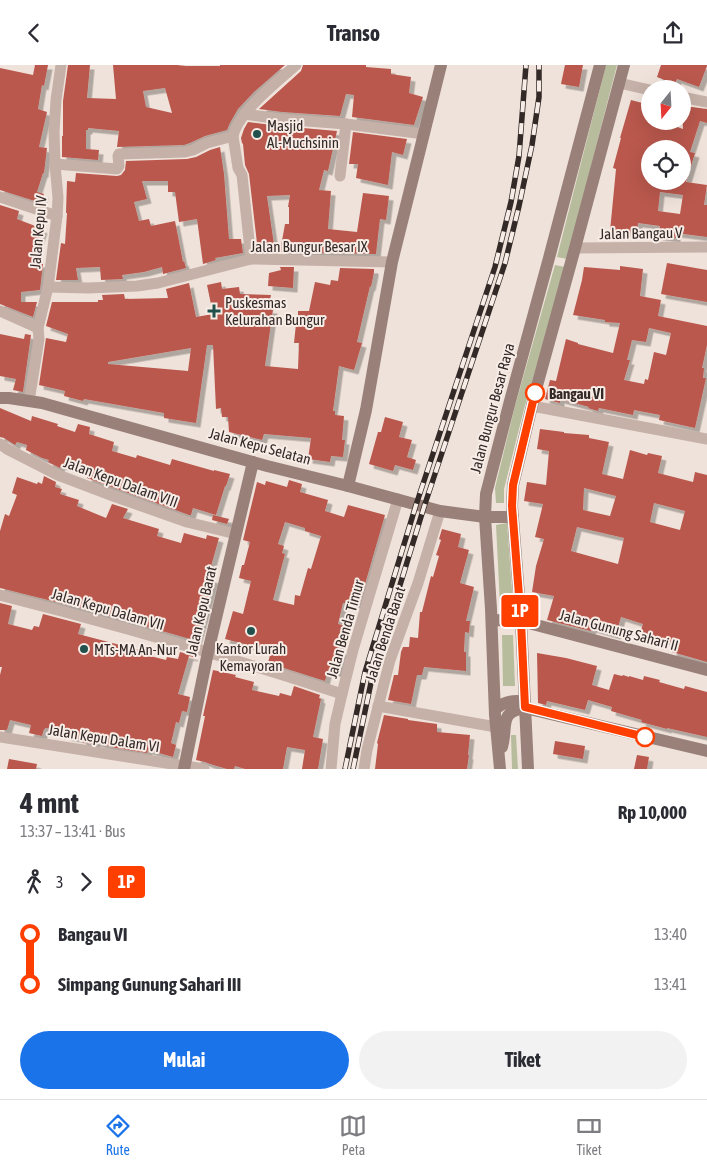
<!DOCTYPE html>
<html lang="id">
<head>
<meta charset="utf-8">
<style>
	:root { --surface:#fff; --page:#f2f2f3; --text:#2b2b33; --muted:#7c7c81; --line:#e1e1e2; --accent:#1a73e8 }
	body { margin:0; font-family:"Asap Condensed",sans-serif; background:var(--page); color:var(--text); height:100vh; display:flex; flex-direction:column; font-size:19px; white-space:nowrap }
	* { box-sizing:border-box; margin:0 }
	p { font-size:16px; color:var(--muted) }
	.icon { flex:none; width:28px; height:28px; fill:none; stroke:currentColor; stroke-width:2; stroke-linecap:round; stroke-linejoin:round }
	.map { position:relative; height:704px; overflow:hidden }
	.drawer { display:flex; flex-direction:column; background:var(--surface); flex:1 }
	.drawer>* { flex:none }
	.badge { padding:0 10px; border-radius:4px; font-size:18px; line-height:32px }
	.needle { width:32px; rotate:198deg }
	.fabs { position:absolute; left:641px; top:15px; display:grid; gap:10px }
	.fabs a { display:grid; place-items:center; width:50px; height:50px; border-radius:50%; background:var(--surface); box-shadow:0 5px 20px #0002; font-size:25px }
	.map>.badge { position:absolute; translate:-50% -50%; box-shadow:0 0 0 2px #fff }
	.legs { display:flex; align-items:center; gap:8px; height:55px; padding:0 20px; font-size:16px }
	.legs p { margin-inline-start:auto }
	.summary { display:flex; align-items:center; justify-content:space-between; height:85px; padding:0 20px }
	h1 { font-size:28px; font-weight:700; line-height:38px }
	.action { display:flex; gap:10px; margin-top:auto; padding:10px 20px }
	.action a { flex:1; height:58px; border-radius:30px; background:var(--accent); color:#fff; font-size:20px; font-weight:700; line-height:58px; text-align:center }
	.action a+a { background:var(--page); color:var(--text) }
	ul { padding:0 20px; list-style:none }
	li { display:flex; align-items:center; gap:18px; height:50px; font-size:19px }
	li i { display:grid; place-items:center; width:8px; height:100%; margin:0 6px; background:currentColor }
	li i::after { content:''; width:12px; height:12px; margin:-6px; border:4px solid; border-radius:50%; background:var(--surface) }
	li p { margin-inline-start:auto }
	li:first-child i { background:linear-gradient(#0000 50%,currentColor 0) }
	li:last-child i { background:linear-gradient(currentColor 50%,#0000 0) }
	header { display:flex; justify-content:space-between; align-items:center; height:65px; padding:0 20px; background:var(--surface); font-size:22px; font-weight:700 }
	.tabs { display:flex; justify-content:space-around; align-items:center; height:70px; border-top:1px solid var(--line); background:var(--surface); font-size:14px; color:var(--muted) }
	.tabs a { display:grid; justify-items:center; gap:2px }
	.tabs .on { color:var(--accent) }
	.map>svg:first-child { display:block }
</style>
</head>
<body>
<header><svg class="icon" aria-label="back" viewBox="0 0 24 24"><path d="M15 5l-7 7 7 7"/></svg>Transo<svg class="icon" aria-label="share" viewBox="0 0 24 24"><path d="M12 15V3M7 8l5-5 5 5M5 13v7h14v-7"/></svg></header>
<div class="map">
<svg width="707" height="704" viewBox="0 0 707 704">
	<defs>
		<filter id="shadow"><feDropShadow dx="4.5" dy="4.5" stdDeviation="0" flood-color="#0004"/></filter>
	</defs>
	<rect width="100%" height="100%" fill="#efe2da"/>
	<g fill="#b6bc9c">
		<path d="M 606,0 L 617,0 L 567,194 L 557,192 Z"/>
		<path d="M 555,200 L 565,202 L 524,344 L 504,424 L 504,438 L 496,438 L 495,423 L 515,341 Z"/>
		<path d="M 507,458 L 513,539 L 500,540 L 496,460 Z"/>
		<path d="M 502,570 L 513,570 L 515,621 L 503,621 Z"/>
		<path d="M 511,670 L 516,670 L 518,704 L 512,704 Z"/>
	</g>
	<g fill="#ba584d" fill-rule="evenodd" filter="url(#shadow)">
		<path d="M 35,0 L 48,0 L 44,21 L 42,20 L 38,44 L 47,47 L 39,82 L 47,83 L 44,108 L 43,108 L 37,127 L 44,129 L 41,138 L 0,125 L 0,3 L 33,10 Z"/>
		<path d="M 68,0 L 90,0 L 87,33 L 116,34 L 113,0 L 177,0 L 186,1 L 220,1 L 220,0 L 285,0 L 254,27 L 238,44 L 230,58 L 227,65 L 205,71 L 190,78 L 184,80 L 117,82 L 119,66 L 88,63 L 88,65 L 86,65 L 86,84 L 99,85 L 98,95 L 62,92 L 62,71 L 63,71 L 63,36 ZM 165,23 L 172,48 L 146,42 L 143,26 Z"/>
		<path d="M 303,0 L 366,0 L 366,2 L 391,4 L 391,9 L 411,12 L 409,28 L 423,32 L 414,60 L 352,52 L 354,30 L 346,29 L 340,51 L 282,47 L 259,44 L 301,6 Z"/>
		<path d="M 565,0 L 583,0 L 579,22 L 561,19 Z"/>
		<path d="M 661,0 L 707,0 L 707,1 L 699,22 L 677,14 L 675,19 L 657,12 Z"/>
		<path d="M 631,35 L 650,40 L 650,56 L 661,56 L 683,64 L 682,42 L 692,42 L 707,44 L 707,58 L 700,56 L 690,87 L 695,88 L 686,117 L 707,120 L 704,140 L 707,140 L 707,172 L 676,168 L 676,173 L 658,171 L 660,161 L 638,158 L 637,169 L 610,166 L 616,104 L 613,103 L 621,73 L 620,73 ZM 650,84 L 682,84 L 682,116 L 650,116 ZM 660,127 L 683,130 L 680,149 L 658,146 Z"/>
		<path d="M 248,57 L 280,61 L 337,66 L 328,106 L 324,105 L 319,125 L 331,126 L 328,164 L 357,167 L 363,128 L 389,131 L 386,155 L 380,154 L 376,189 L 280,187 L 285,159 L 289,159 L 289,142 L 288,142 L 290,130 L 267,131 L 275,187 L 258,187 L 249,109 L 245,100 L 243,79 L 242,78 L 241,73 L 244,64 Z"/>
		<path d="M 353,67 L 407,74 L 403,90 L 392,87 L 388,120 L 356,113 L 358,99 L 349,99 Z"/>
		<path d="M 220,82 L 224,109 L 229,174 L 241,174 L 243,188 L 215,193 L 216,195 L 203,199 L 197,154 L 179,157 L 175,127 L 168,127 L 168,116 L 142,116 L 147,134 L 134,137 L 139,156 L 149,154 L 151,161 L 175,156 L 183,197 L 184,196 L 186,203 L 163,209 L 162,202 L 144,207 L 122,210 L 123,214 L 101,215 L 100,202 L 76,203 L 78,215 L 56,215 L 61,178 L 65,179 L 67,148 L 66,148 L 67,116 L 75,117 L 76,108 L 117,111 L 121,110 L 125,105 L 126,96 L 187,94 L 196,92 L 210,85 Z"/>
		<path d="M 0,140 L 19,146 L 17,154 L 43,164 L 32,196 L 43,199 L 40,225 L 21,227 L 21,237 L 37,237 L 33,252 L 0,239 Z"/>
		<path d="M 667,198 L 707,205 L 707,237 L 661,229 Z"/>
		<path d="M 620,201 L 643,204 L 640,231 L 661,235 L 658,251 L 707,261 L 707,280 L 702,303 L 704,303 L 703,313 L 706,313 L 695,363 L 659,355 L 660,350 L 634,345 L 633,350 L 599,343 L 598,346 L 588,343 L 589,342 L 560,334 L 560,338 L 545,334 L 550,315 L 556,316 L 566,274 L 578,278 L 578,279 L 613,288 L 620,258 L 605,257 L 605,255 L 573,250 L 582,215 L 584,202 L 620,205 ZM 649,263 L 671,268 L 666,290 L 654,287 L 648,315 L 645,314 L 644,319 L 624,315 L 630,295 L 627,295 L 632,275 L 646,277 Z"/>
		<path d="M 280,202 L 294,202 L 293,223 L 268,221 L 269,208 L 281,205 Z"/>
		<path d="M 340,203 L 374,204 L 374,207 L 371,222 L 370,221 L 357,277 L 362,278 L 354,305 L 339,301 L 333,346 L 335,346 L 335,350 L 344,351 L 342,375 L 345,375 L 343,392 L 331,391 L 330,397 L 308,394 L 311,373 L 264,369 L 262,375 L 229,367 L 228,352 L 222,352 L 221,343 L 216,344 L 213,280 L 207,280 L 196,358 L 164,353 L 164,348 L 84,334 L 83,336 L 64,331 L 65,326 L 39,320 L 46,273 L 66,277 L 68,269 L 46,261 L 52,237 L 98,237 L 98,235 L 103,235 L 102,230 L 124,229 L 125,234 L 168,233 L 166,224 L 189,218 L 196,252 L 213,249 L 207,220 L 221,217 L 222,224 L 239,222 L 240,229 L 271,230 L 268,244 L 273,244 L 265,301 L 298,304 L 299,278 L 294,278 L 296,259 L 298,259 L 298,246 L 309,246 L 315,217 L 330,220 L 331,215 L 338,216 ZM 191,283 L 188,306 L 108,299 L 108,297 Z"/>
		<path d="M 0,269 L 24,274 L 25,269 L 31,270 L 23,327 L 13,325 L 16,314 L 0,311 Z"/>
		<path d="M 0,343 L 31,356 L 32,351 L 58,359 L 57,361 L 75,367 L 78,359 L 90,362 L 89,369 L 114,377 L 112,386 L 136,393 L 137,390 L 170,400 L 172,394 L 214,406 L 214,405 L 230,409 L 226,421 L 225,421 L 216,450 L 193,443 L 191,450 L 189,450 L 87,413 L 88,408 L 61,400 L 60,403 L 48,397 L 49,395 L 42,393 L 26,385 L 27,380 L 17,377 L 15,380 L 4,373 L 0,372 Z"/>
		<path d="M 385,352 L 403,357 L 399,372 L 412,375 L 407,392 L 416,395 L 413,405 L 395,400 L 393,406 L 369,399 L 378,367 L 381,367 Z"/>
		<path d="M 540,364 L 564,367 L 564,368 L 589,370 L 589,373 L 609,377 L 602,409 L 623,414 L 630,385 L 647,390 L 648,388 L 662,391 L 658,408 L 693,417 L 695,407 L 707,410 L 707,597 L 672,587 L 674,578 L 640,568 L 643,559 L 621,552 L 616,570 L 592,563 L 591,566 L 547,555 L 554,531 L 532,527 L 536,501 L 544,474 L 535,472 L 543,439 L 524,436 L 527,417 L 546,420 L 549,386 L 537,384 ZM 584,423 L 616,431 L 610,451 L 583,445 ZM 654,438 L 685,446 L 680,465 L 650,457 ZM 577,462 L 624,473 L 618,499 L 571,486 Z"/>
		<path d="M 44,411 L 56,417 L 55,422 L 62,424 L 60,429 L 79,435 L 77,441 L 106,453 L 112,439 L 128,444 L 123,453 L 159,464 L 157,471 L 181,478 L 184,468 L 206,474 L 207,470 L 219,473 L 208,512 L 214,514 L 197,576 L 88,545 L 0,523 L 0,466 L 5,449 L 9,451 L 17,430 L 12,428 L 17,412 L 37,419 L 38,417 L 42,419 Z"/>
		<path d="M 289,415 L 302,419 L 300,427 L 328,435 L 325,446 L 344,452 L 348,440 L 385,450 L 359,540 L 345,535 L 345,538 L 343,538 L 338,559 L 345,561 L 338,585 L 344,586 L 340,596 L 342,597 L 339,608 L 328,605 L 325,616 L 268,598 L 271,586 L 225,574 L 233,546 L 243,549 L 251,516 L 239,513 L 242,500 L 244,500 L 250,477 L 243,475 L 257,417 L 265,420 L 266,416 L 287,422 ZM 285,457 L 305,463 L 305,466 L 321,471 L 311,504 L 308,503 L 300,531 L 295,530 L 294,540 L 273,535 L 285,489 L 282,488 L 284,481 L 278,479 Z"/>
		<path d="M 213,450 L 229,454 L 227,459 L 212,455 Z"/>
		<path d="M 442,464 L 461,469 L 458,482 L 469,485 L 460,518 L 474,522 L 466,556 L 470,556 L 469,568 L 465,567 L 464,587 L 466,587 L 466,606 L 424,602 L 422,610 L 417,610 L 411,639 L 388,635 L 394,610 L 398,610 L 401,587 L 403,582 L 409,582 L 410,572 L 418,573 L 420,547 L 422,547 L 431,511 L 433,512 L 439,491 L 436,490 L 441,475 L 439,474 Z"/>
		<path d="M 0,538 L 12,541 L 8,559 L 32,565 L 34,561 L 39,562 L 43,549 L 81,559 L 78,569 L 139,585 L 138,588 L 166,595 L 167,592 L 178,594 L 180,587 L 194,591 L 193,592 L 189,591 L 178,629 L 190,632 L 187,647 L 182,646 L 179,658 L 176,657 L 171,678 L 176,680 L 173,692 L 148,685 L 147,688 L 116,683 L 96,677 L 95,679 L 81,677 L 82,674 L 66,671 L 66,666 L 45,663 L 45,664 L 44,664 L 42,671 L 29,668 L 31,660 L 10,655 L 7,665 L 0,665 L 0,610 L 2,602 L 0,602 Z"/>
		<path d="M 537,588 L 566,593 L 597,601 L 592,620 L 609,625 L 614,609 L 622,611 L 623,610 L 629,612 L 629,611 L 643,615 L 644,611 L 660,615 L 659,617 L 684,624 L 685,621 L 707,627 L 707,672 L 667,663 L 667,664 L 641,657 L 642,655 L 611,646 L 612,642 L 588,635 L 585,645 L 547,636 L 546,640 L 538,638 Z"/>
		<path d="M 213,605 L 236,610 L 235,612 L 254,617 L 252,625 L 279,631 L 280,628 L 291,631 L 294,621 L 320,630 L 319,633 L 321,634 L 313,672 L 323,674 L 318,704 L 302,704 L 305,685 L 287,682 L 283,704 L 245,704 L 235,701 L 234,704 L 227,704 L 210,699 L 205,697 L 196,695 L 205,651 L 203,651 Z"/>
		<path d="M 384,650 L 408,654 L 408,655 L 437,659 L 437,667 L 470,670 L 468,690 L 469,690 L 467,704 L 375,704 L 378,679 L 377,678 Z"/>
		<path d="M 555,676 L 585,681 L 583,694 L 553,689 Z"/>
		<path d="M 637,690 L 649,692 L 647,704 L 634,704 Z"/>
		<path d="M 9,694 L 37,699 L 36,704 L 7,704 Z"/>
	</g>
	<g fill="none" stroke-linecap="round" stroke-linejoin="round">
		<g stroke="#c5b1a7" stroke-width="11">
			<path d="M 619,18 L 650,25"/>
			<path d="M 682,32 L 707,37"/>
			<path d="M 244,49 L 281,54 L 346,59 L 424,69"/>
			<path d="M 55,99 L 117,104 L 119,101 L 118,91 L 119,89 L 185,87 L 193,85 L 207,78 L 233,71"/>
			<path d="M 340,111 L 346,59"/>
			<path d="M 0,132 L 57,151"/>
			<path d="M 575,183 L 707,182"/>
			<path d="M 251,194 L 242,110 L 238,103 L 233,71 C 238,47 278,16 296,0"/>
			<path d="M 48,222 L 88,223 L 137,221 L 158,218 L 251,194 L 392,197"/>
			<path d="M 0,246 L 38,263"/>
			<path d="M 29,336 L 39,274 L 38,263 L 48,222 L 57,151 L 58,133 L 55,99 L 54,67 L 56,35 L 61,0"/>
			<path d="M 532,341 L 707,374"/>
			<path d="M 0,379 L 7,384 L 58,410 L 116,432 L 187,457 L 236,469"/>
			<path d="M 0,530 C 115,559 229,592 342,629"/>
			<path d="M 378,641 L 496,662"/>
			<path d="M 0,672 L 204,704"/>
			<path d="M 331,704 L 335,659 L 342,629 L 353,585 L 398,434"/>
			<path d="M 364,704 L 367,685 L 390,595 L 418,518 L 440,446"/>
		</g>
		<g stroke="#998079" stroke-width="12">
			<path d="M 0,333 L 9,333 L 42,338 L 267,401 L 348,421 L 440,446 L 485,452 L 513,452"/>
			<path d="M 348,421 L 366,345 L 392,197 L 441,0"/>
			<path d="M 492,555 L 521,556 L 707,605"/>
			<path d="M 495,644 C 504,637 513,634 525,637"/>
			<path d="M 502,682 C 508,661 498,647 525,643 L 707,686"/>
			<path d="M 184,704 L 208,587 L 253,397"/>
			<path d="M 500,704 L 495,650 L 491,544 L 485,452 L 486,429 L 510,336 L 549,193 L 600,0"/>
			<path d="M 528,704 L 521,556 L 512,441 L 513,420 L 535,328 L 575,183 L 624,0"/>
		</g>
		<g stroke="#332927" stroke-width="5.5">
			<g id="rail">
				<path d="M 345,704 L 365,607 L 416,440 L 495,202 L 511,137 L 519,91 L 526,0"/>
				<path d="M 353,704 L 373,608 L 424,442 L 505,198 L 519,141 L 532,80 L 539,32 L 539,0"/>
			</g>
		</g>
		<use href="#rail" stroke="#f7ede6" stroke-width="4" stroke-dasharray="11" stroke-linecap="butt"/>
	</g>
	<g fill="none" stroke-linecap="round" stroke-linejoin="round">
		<g stroke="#fff" stroke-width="11">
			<path id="line-1" d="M 535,328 L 513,420 L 512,441 L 521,556 L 525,642 L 645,672"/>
		</g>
		<use href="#line-1" stroke="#ff3f00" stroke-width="8"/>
	</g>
	<g fill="#21504d" stroke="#f7ede6" stroke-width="2">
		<circle cx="257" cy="69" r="5"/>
		<path d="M211.5 238.5h5v5h5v5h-5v5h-5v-5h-5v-5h5z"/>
		<circle cx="251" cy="566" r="5"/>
		<circle cx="84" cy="584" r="5"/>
	</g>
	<g fill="#fff" stroke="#ff3f00" stroke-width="2.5">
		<circle cx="535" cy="328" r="9"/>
		<circle cx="645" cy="672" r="9"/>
	</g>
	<g text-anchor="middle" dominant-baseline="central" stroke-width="4" stroke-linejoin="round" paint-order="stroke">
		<g font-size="15" fill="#332927" stroke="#f7ede6" text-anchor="start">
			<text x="267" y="60">Masjid<tspan x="267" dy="17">Al-Muchsinin</tspan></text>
			<text x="225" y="237">Puskesmas<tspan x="225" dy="17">Kelurahan Bungur</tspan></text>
			<text x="251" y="583" text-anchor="middle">Kantor Lurah<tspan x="251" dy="17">Kemayoran</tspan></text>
			<text x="94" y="584">MTs-MA An-Nur</text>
		</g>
		<g font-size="15" fill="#332927" stroke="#f7ede6">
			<text transform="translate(38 167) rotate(-85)">Jalan Kepu IV</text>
			<text transform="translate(641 168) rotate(-1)">Jalan Bangau V</text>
			<text x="309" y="181">Jalan Bungur Besar IX</text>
			<text transform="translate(492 343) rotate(-75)">Jalan Bungur Besar Raya</text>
			<text transform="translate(260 381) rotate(15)">Jalan Kepu Selatan</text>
			<text transform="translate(121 417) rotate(20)">Jalan Kepu Dalam VIII</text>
			<text transform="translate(108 544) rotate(16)">Jalan Kepu Dalam VII</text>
			<text transform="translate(201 546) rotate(-77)">Jalan Kepu Barat</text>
			<text transform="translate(345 564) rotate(-74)">Jalan Benda Timur</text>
			<text transform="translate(619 565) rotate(15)">Jalan Gunung Sahari II</text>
			<text transform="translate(385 569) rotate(-72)">Jalan Benda Barat</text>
			<text transform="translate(104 673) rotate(9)">Jalan Kepu Dalam VI</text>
		</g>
		<g font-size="15" font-weight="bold" fill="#332927" stroke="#f7ede6" text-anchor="start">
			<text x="549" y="328">Bangau VI</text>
		</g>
	</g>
</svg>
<div class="fabs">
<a><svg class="needle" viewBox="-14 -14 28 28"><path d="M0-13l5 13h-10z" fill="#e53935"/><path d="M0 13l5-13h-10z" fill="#7c7c81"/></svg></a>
<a><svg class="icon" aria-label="locate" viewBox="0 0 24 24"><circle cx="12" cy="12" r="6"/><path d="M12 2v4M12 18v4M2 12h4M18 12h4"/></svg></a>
</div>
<b class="badge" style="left:520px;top:546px;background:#ff3f00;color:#fff">1P</b>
</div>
<section class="drawer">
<div class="summary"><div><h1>4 mnt</h1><p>13:37 – 13:41 · Bus</p></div><b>Rp 10,000</b></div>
<div class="legs"><svg class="icon" aria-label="walk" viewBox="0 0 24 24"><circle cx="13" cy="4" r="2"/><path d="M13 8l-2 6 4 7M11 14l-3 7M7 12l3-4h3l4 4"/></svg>3<svg class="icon" aria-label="forward" viewBox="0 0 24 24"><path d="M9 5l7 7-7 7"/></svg><b class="badge" style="background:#ff3f00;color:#fff">1P</b></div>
<ul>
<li><i style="color:#ff3f00"></i><b>Bangau VI</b><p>13:40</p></li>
<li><i style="color:#ff3f00"></i><b>Simpang Gunung Sahari III</b><p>13:41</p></li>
</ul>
<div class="action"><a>Mulai</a><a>Tiket</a></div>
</section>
<nav class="tabs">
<a class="on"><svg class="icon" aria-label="directions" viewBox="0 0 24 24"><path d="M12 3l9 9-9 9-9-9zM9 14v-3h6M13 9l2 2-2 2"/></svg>Rute</a>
<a><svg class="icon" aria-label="map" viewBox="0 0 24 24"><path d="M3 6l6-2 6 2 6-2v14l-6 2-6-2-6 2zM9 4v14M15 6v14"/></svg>Peta</a>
<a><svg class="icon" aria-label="tickets" viewBox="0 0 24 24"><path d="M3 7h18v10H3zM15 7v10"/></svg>Tiket</a>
</nav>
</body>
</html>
